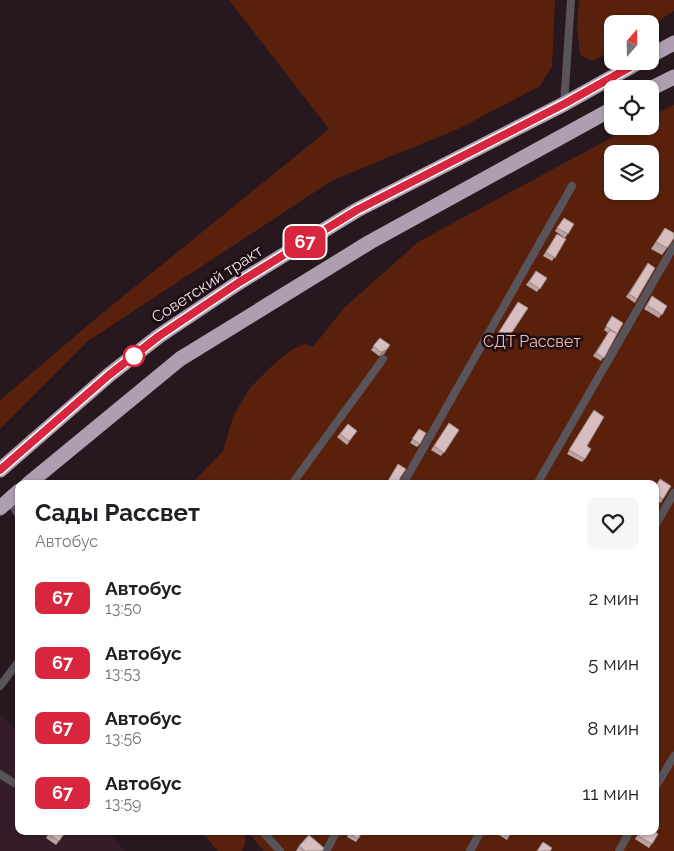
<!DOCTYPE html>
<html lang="ru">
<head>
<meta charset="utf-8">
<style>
	:root { --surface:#fff; --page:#f6f6f6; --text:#202124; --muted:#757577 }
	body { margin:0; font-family:Raleway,sans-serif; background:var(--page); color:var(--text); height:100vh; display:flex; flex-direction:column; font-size:19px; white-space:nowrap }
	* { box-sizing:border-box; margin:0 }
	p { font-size:16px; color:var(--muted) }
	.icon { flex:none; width:28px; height:28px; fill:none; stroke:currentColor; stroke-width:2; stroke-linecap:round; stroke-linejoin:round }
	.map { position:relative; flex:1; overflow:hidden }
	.details { position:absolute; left:15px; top:480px; width:644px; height:355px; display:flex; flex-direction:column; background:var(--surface); border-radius:10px; box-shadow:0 1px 4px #0004 }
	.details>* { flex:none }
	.badge { padding:0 10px; border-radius:8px; font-size:18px; line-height:32px }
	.needle { width:32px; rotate:20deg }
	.controls { position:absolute; left:604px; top:15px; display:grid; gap:10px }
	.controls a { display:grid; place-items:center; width:55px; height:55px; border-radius:10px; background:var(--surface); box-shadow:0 1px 4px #0004; font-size:25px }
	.map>.badge { position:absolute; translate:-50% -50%; box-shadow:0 0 0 2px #fff }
	.round { display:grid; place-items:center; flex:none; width:52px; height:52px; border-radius:10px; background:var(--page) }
	.head { display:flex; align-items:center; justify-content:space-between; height:85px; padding:0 20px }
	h1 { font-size:24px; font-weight:700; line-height:38px }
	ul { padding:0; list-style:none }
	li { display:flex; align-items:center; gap:15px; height:65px; padding:0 20px }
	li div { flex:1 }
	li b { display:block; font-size:19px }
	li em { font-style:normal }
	li .badge { min-width:55px; font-weight:700; text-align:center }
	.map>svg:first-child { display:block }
</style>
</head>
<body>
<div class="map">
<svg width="674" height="851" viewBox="0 0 674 851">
	<rect width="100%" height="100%" fill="#27171f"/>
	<path fill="#341d29" d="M 0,716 L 6,720 L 19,734 L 19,831 L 107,831 L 125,851 L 0,851 Z"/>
	<g fill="#59210c" fill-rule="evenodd">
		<path d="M 229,0 L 555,0 L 552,66 L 540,86 L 458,129 L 333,180 L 88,341 L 0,429 L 0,400 L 105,311 L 329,129 Z"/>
		<path d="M 579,0 L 674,0 L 674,11 L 650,26 L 650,24 L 612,24 L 612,49 L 593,61 L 580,55 L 577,25 Z"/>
		<path d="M 674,105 L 674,851 L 264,851 L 247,831 L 655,831 L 655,484 L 189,484 L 195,480 L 223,451 L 233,417 L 249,389 L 275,363 L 293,349 L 305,344 L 313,347 L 344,308 L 418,242 L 633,126 L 650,126 L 650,117 ZM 612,154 L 650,154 L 650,191 L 612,191 Z"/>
		<path d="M 201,831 L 241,831 C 247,838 246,844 242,851 L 218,851 Z"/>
	</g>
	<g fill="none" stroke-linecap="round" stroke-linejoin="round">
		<g stroke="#59535a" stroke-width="8">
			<path d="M 564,104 L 571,0"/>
			<path d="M 292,484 L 383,359"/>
			<path d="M 403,484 L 572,186"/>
			<path d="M 537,484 L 674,246"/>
			<path d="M 9,499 L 19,516"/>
			<path d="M 655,526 L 674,493"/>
			<path d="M 0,686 L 19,661"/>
			<path d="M 0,774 L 14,783"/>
			<path d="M 655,788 L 674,756"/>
			<path d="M 262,831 L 280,851"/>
			<path d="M 326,851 L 337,831"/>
			<path d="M 470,851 L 481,831"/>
			<path d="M 619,851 L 630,831"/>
		</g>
		<g stroke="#ae9fb0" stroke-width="15">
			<path d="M 650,56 L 674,43"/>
			<path d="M 650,89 L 674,77"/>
			<path d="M 0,470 L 109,375 L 159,336 L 238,283 L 357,210 L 564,104 L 641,61"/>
			<path d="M 28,484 L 180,359 L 370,242 L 612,109"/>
			<path d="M 0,508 L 19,491"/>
		</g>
	</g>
	<g fill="#b9a3a3">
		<path d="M 564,218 L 574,224 L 565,238 L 555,231 Z"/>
		<path d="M 665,228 L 674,238 L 662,255 L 651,249 Z"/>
		<path d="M 557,234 L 566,239 L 552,261 L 543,256 Z"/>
		<path d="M 648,263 L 637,299 L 635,303 L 626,297 Z"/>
		<path d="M 536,271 L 547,278 L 537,292 L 526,285 Z"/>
		<path d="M 652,296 L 667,306 L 659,318 L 644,309 Z"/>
		<path d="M 518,302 L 528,308 L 504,345 L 495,339 Z"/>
		<path d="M 612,316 L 623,323 L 601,361 L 593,356 L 608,333 L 604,330 Z"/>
		<path d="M 380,338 L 390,345 L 384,354 L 379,356 L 371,350 Z"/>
		<path d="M 591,414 L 585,459 L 582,462 L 567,454 Z"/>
		<path d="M 449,423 L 459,430 L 441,456 L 431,450 Z"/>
		<path d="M 348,424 L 357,431 L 347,445 L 337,437 Z"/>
		<path d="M 419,429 L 420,444 L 417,447 L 410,443 Z"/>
		<path d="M 655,486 L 663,499 L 661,503 L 655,500 Z"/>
		<path d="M 50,831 L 66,831 L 56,845 L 46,838 Z"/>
		<path d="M 350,831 L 363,831 L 356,842 L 347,837 Z"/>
		<path d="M 494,831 L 512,831 L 507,840 L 494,832 Z"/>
		<path d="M 640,831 L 658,834 L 649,848 L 635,839 Z"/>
		<path d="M 299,846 L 322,851 L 296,851 Z"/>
	</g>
	<path fill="#968485" d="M 386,350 L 384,354 L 379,356 L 381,352 Z"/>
	<g fill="#d7bdbe" stroke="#968485">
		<path d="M 564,218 L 574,224 L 568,234 L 557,228 Z"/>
		<path d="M 665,228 L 674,233 L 674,238 L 667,248 L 656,242 Z"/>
		<path d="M 557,234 L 566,239 L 555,258 L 546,252 Z"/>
		<path d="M 648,263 L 655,268 L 637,299 L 629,294 Z"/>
		<path d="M 536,271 L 547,278 L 540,289 L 529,282 Z"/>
		<path d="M 652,296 L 667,306 L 662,315 L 647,305 Z"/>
		<path d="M 518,302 L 528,308 L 506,341 L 497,335 Z"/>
		<path d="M 612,316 L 623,323 L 617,334 L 606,326 Z"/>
		<path d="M 610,330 L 617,334 L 604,358 L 596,353 Z"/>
		<path d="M 380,338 L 390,345 L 386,350 L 381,352 L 373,346 Z"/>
		<path d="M 594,410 L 604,417 L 587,446 L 591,449 L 585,459 L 569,450 Z"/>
		<path d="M 449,423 L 459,430 L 444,453 L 434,446 Z"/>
		<path d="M 348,424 L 357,431 L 349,441 L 340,434 Z"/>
		<path d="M 419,429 L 426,433 L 420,444 L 412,439 Z"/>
		<path d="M 398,464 L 406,469 L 400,478 L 399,484 L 386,484 Z"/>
		<path d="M 660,479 L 671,486 L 663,499 L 655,495 L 655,487 Z"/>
		<path d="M 274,480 L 280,484 L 272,484 Z"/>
		<path d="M 50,831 L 66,831 L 59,841 L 48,834 Z"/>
		<path d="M 350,831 L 363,831 L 358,839 L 349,833 Z"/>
		<path d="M 501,831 L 512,831 L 509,836 Z"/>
		<path d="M 641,831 L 654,831 L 658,834 L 652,844 L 638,836 Z"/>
		<path d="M 309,835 L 324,848 L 322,851 L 305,851 L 299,846 Z"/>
		<path d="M 543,842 L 552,848 L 550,851 L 537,851 Z"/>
	</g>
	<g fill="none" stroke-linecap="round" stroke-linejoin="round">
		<g stroke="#fff" stroke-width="11">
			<path id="line" d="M 0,470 L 109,375 L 159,336 L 238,283 L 357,210 L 564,104 L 641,61"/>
		</g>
		<use href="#line" stroke="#d7263d" stroke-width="8"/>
	</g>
	<circle fill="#fff" stroke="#d7263d" stroke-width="2.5" cx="134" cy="356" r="10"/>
	<g text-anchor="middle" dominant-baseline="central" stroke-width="5" stroke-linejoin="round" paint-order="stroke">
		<g font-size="16" fill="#efe3e8" stroke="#1d0e16">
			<text transform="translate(207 284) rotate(-33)">Советский тракт</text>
		</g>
		<g font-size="16" fill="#f7bca8" stroke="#1d0e16">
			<text x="532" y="341">СДТ Рассвет</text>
		</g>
	</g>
</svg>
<div class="controls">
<a><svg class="needle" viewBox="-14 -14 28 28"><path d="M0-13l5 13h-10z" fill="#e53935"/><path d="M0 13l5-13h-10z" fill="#757577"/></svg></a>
<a><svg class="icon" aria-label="locate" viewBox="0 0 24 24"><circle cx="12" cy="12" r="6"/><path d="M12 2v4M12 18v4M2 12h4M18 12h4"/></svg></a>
<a><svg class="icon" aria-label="layers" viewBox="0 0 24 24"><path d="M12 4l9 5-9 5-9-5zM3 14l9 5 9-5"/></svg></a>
</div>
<b class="badge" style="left:305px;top:242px;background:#d7263d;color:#fff">67</b>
<section class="details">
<div class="head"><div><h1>Сады Рассвет</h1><p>Автобус</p></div><a class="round"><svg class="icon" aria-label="heart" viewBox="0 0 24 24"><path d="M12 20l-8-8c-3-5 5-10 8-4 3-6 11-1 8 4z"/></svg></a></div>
<ul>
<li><span class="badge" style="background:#d7263d;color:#fff">67</span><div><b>Автобус</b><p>13:50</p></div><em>2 мин</em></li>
<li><span class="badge" style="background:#d7263d;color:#fff">67</span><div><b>Автобус</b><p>13:53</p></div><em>5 мин</em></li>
<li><span class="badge" style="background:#d7263d;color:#fff">67</span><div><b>Автобус</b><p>13:56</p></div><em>8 мин</em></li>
<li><span class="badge" style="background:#d7263d;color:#fff">67</span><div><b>Автобус</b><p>13:59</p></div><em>11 мин</em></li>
</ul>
</section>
</div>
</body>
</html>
